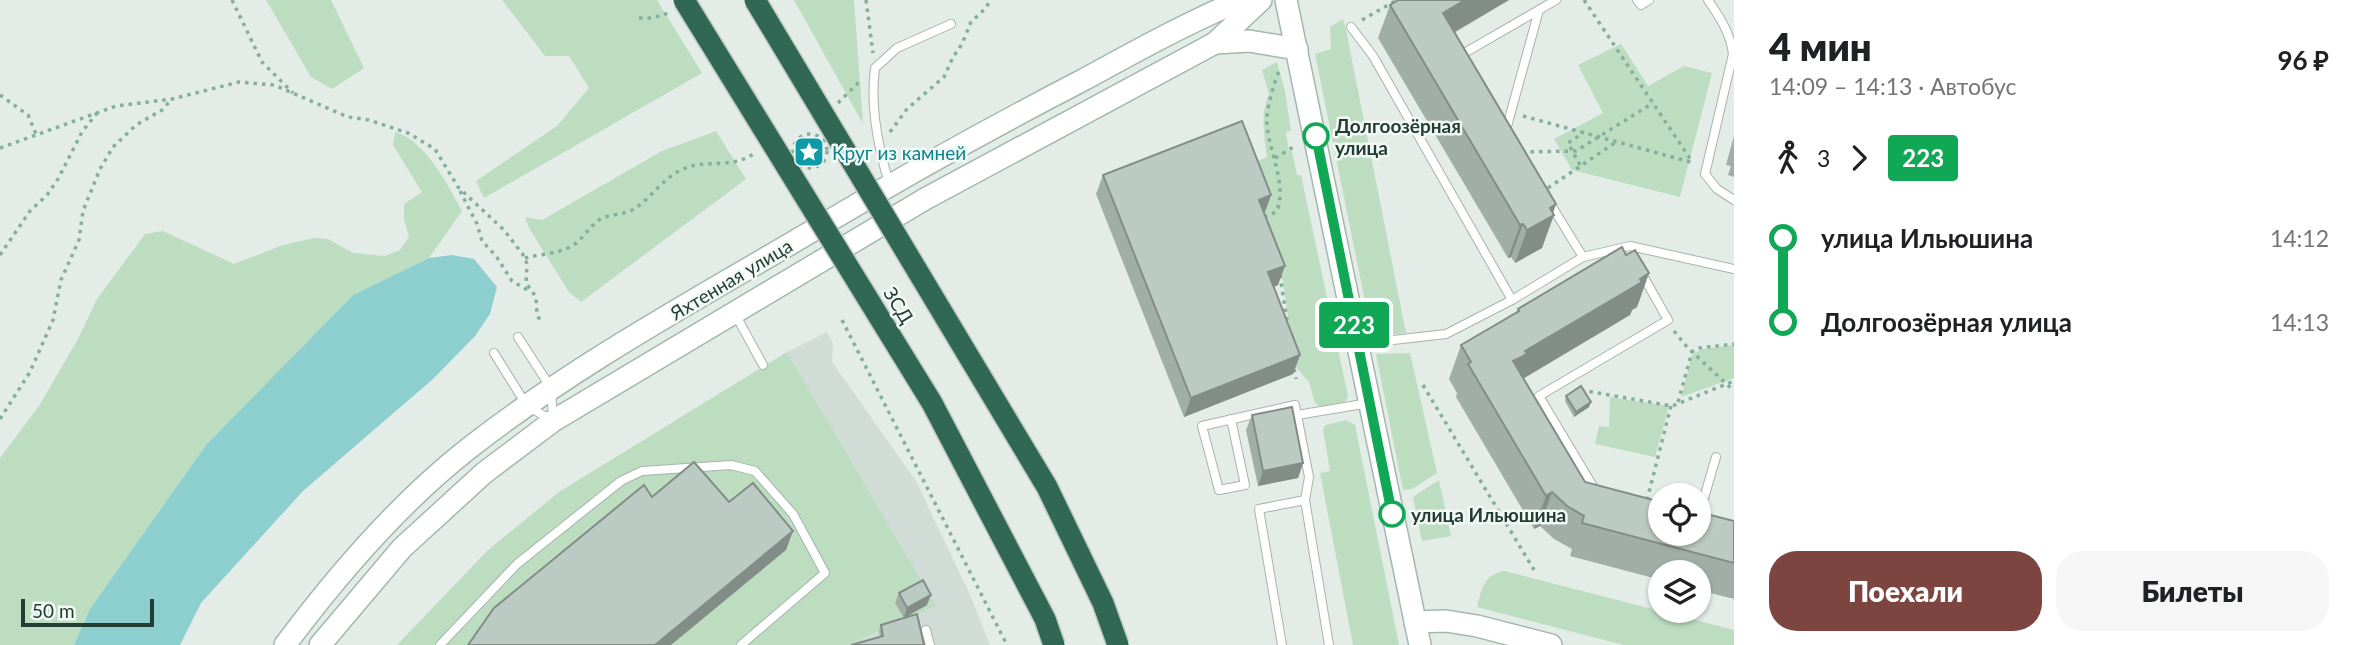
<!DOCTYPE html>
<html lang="ru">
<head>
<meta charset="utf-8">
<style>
	:root { --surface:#fff; --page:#f6f6f6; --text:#202124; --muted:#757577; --accent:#7c453f }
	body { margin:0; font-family:Lato,sans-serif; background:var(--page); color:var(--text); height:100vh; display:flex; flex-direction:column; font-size:26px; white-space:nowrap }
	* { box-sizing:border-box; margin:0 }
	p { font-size:23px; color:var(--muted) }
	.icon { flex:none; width:38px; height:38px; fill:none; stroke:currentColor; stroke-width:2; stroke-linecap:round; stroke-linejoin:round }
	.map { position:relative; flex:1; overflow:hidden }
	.side { display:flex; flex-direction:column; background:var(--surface); width:630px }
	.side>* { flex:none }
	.badge { padding:0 14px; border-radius:5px; font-size:24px; line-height:46px }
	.controls { position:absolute; left:1648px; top:483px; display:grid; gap:14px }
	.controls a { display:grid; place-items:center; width:63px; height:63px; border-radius:50%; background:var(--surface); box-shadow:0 2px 5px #0004; font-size:35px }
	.scale { position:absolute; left:21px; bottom:18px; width:133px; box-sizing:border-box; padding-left:7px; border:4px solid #233d33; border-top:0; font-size:19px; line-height:24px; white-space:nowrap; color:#233d33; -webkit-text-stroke:5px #f3f9f5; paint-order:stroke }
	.map>.badge { position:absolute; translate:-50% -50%; box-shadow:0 0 0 4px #fff }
	.legs { display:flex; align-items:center; gap:10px; height:77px; padding:0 35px; font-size:23px }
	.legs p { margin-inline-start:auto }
	.summary { display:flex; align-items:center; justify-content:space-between; height:119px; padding:0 35px }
	h1 { font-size:38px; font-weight:800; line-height:52px }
	.action { display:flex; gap:14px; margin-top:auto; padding:14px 35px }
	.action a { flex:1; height:80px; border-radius:28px; background:var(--accent); color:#fff; font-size:28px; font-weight:800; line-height:80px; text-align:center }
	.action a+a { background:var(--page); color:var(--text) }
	ul { padding:0 35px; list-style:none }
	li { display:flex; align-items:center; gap:24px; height:84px; font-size:26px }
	li i { display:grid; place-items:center; width:10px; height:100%; margin:0 9px; background:currentColor }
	li i::after { content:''; width:18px; height:18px; margin:-9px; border:5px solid; border-radius:50%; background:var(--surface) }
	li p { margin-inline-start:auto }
	li:first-child i { background:linear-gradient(#0000 50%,currentColor 0) }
	li:last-child i { background:linear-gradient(currentColor 50%,#0000 0) }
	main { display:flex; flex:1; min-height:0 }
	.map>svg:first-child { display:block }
</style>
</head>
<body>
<main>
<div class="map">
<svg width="1734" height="645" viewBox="0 0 1734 645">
	<rect width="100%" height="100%" fill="#e3ece7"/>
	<path fill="#d1dcd6" d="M 827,332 L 833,343 L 832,362 L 916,481 L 971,597 L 990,645 L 847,645 L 935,606 L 787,352 Z"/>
	<g fill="#bdddc1">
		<path d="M 266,0 L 331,0 L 364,68 L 332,89 L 311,77 Z"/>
		<path d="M 502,0 L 657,0 L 702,73 L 484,198 L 476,181 L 557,126 L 589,88 L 569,56 L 545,56 Z"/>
		<path d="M 794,0 L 854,0 L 863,124 L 862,122 Z"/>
		<path d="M 1343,19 L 1346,30 L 1406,333 L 1372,336 L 1315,54 L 1331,49 L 1330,27 Z"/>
		<path d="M 1621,44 L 1648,86 L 1684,66 L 1712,73 L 1680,197 L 1572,170 L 1554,139 L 1603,113 L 1578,65 Z"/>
		<path d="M 1277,62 L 1285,91 L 1291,131 L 1286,132 L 1289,151 L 1292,151 L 1297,175 L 1301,175 L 1348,396 L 1345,402 L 1321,407 L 1315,403 L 1309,382 L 1295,366 L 1283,281 L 1262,219 L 1265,218 L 1266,214 L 1247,166 L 1267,157 C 1264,135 1260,115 1269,94 L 1262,70 Z"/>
		<path d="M 716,131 L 746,179 L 581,302 L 569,292 L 529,228 L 525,217 L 542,220 L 662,151 Z"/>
		<path d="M 395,132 C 426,141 447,184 462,211 L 429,258 L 353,295 L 206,445 L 90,609 L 74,645 L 0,645 L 0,458 L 39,406 L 78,339 L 97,299 L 145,234 L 163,231 L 234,264 L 283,245 L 314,238 L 328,239 L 353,253 L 385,256 L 400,250 L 409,237 L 404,219 L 404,204 L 422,192 L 393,145 Z"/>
		<path d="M 1734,345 L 1734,378 L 1681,397 L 1692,355 L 1702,349 Z"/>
		<path d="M 787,352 L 936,606 L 847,645 L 397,645 L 488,550 L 559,492 Z"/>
		<path d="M 1410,353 L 1437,473 L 1412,489 L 1403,490 L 1376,354 Z"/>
		<path d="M 1610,397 L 1669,406 L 1655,457 L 1595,444 L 1599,426 L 1609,427 Z"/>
		<path d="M 1346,420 L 1355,425 L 1399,645 L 1353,645 L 1320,473 L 1330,471 L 1323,429 L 1326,425 Z"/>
		<path d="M 1439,480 L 1451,536 L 1422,541 L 1413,497 Z"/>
		<path d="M 1505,571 L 1734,630 L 1734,645 L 1624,645 L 1477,607 C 1482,588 1484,574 1505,571 Z"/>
	</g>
	<path fill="#8dcecf" d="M 452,255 L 474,259 L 497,287 L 490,314 L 475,336 L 433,379 L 303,491 L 201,603 L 180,645 L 74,645 L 90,609 L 206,445 L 353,295 L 429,258 Z"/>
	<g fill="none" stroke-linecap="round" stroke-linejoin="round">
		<g stroke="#a6b4ad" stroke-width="10">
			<g id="lane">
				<path d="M 1637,0 L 1641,5 L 1649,0"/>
				<path d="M 1708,0 C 1720,18 1730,32 1733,54 L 1705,174 L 1717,189 L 1734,200"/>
				<path d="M 1351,27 L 1373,56 L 1512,300"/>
				<path d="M 1464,59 L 1461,55 L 1556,0"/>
				<path d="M 1506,130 L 1539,10"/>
				<path d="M 889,183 C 878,147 870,105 875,68 L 897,48 L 951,24"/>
				<path d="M 1583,257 L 1630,246 L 1734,269"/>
				<path d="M 734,312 L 763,365"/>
				<path d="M 518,337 L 551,388 L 553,418"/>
				<path d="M 1358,344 L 1446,334 L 1512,300 L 1583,257 L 1548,200"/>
				<path d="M 494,353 L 527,406 L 550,419"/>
				<path d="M 1297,415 L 1369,403"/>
				<path d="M 1231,419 L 1245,485 L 1219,490 L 1202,426 L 1295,405 L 1309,477 L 1305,500 L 1329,645"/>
				<path d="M 1597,493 L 1539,396 L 1668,320 L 1642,274"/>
				<path d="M 1699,515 L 1716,457"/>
				<path d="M 926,630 L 930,645"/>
				<path d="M 440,645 L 517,564 L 621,481 L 642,471 L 731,465 L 755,471 L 793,514 L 825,573 L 741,645"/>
				<path d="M 1282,645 L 1259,509 L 1305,500"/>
			</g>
		</g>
		<g stroke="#a2b8ad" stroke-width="24">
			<g id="secondary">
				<path d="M 1286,0 L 1420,645"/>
				<path d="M 1215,43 L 1249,41 L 1297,49"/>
				<path d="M 1415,622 L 1446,621 L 1477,626 L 1551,645"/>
				<path d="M 285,645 C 338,574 398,504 468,449 C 580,361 707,294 829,221 C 913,171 998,124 1085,79 C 1136,51 1187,23 1241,0"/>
				<path d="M 320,645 L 402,548 L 484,473 L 553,421 L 925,199 L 1215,43 L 1261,0"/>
			</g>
		</g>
		<g stroke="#84af9c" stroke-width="3.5" stroke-dasharray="3.5 5" stroke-linecap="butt">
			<path d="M 232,0 L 262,62 L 293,93"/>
			<path d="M 866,0 L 873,53"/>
			<path d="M 1584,0 L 1691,160"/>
			<path d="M 639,18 L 652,18 L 672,12"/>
			<path d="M 1362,20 L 1397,0"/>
			<path d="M 0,95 L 28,115 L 36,134"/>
			<path d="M 838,103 L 862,79"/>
			<path d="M 1523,116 L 1694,163"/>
			<path d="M 890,132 L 907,109 L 944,77 L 953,57 L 962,44 L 971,22 L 986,8 L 990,0"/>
			<circle cx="810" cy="151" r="17"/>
			<path d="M 0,148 L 116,106 L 172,99 L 239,82 L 274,85 L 348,117 L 369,120 L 408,133 L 435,149 L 458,187 L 504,230 L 524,256 L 527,264 L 526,283 L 536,297 L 537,314 L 541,323"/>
			<path d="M 1522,152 L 1576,151 L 1653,103"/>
			<path d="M 1275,158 L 1295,146"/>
			<path d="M 1580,165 L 1568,143 L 1583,133"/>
			<path d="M 1548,188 L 1616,142"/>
			<path d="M 460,191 L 477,224 L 482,241 L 496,256 L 512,281 L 529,291"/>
			<path d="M 1264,217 L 1276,212 C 1290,187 1264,142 1267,116 C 1269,101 1274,82 1280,69"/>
			<path d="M 0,255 L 30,211 L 47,195 L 58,179 L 82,132 L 97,113"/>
			<path d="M 525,258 C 540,254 558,254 572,246 C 583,239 589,227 599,220 C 608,214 624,215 634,209 C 651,198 662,180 679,171 C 704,157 731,171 756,152"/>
			<path d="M 1280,275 L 1288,327"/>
			<path d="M 842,320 L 1007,645"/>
			<path d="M 1674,331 L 1687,347 L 1734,391"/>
			<path d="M 1294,369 L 1296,379"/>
			<path d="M 1423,385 L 1534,570"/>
			<path d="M 1581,390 L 1672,406 L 1734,381"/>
			<path d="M 1678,402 L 1692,352 L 1699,348 L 1734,344"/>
			<path d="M 0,419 L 30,372 L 53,320 L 61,280 L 79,240 L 83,211 L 100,169 L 113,147 L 136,125 L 162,110 L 172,99"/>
			<path d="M 1647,500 L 1671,406"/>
		</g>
		<use href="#lane" stroke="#fff" stroke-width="8"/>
		<use href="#secondary" stroke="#fff" stroke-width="21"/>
		<g stroke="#c1c9c6" stroke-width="24" stroke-linecap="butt">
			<g id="highway-bridge">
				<path d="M 684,0 L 932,403 L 1045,619 L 1054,645"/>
				<path d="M 755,0 L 1047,487 L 1103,603 L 1118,645"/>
			</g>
		</g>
		<use href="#highway-bridge" stroke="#306855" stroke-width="21"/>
	</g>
	<g fill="#a1aea7">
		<path d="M 1398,0 L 1509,0 L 1454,33 L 1553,213 L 1542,248 L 1515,263 L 1511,257 L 1508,258 L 1378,38 L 1390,5 Z"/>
		<path d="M 1734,136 L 1734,177 L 1728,175 L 1731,166 L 1726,165 Z"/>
		<path d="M 1103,175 L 1271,195 L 1264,213 L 1278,285 L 1274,287 L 1300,355 L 1293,374 L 1184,417 L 1096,194 Z"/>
		<path d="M 1626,255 L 1649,273 L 1637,307 L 1632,310 L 1630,315 L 1523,378 L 1585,482 L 1734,521 L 1734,599 L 1699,590 L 1699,572 L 1661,572 L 1661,580 L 1570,556 L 1572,549 L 1554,539 L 1540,526 L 1534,529 L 1456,397 L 1457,393 L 1449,379 L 1461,345 L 1516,313 L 1518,309 Z"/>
		<path d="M 1566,396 L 1589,407 L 1574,417 L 1565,401 Z"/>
		<path d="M 1252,415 L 1303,463 L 1298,478 L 1258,486 L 1246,430 Z"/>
		<path d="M 899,593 L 927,605 L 905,617 L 924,645 L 880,637 L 879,631 L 881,625 L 904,618 L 895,603 Z"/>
	</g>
	<g fill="#838d88">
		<path d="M 1465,0 L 1509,0 L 1430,46 L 1443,13 Z"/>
		<path d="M 1271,195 L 1264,215 L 1259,200 Z"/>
		<path d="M 1556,204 L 1552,216 L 1554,215 L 1542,248 L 1515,263 L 1527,230 L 1550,208 Z"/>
		<path d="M 1523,224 L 1511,257 L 1508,258 L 1520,225 Z"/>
		<path d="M 1285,266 L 1278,285 L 1261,292 L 1268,272 Z"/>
		<path d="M 1649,273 L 1637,307 L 1632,310 L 1630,315 L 1516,383 L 1513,361 L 1525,351 Z"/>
		<path d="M 1300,355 L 1293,374 L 1184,417 L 1191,398 Z"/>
		<path d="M 1591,402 L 1589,407 L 1574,417 L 1576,412 Z"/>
		<path d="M 1303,463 L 1298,478 L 1258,486 L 1263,471 Z"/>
		<path d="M 1552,492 L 1540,526 L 1534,529 L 1546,496 Z"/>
		<path d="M 793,531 L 786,550 L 671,645 L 655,645 Z"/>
		<path d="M 931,595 L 927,605 L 904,618 L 907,608 Z"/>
	</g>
	<g fill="#bbcac2" stroke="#838d88" stroke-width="2">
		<path d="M 1398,0 L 1465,0 L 1443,13 L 1556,204 L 1550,208 L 1554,215 L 1527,230 L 1523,224 L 1520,225 L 1390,5 Z"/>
		<path d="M 1242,121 L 1271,195 L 1259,200 L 1285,266 L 1268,272 L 1300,355 L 1191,398 L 1103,175 Z"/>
		<path d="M 1622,247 L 1626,255 L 1635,250 L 1649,273 L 1640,279 L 1642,282 L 1525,351 L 1527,354 L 1513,361 L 1585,482 L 1661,502 L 1661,534 L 1699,534 L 1699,512 L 1734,521 L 1734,563 L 1582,523 L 1584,516 L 1567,506 L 1552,492 L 1546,496 L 1468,364 L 1471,362 L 1461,345 L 1519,311 L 1518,309 Z"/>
		<path d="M 1581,386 L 1591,402 L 1576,412 L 1566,396 Z"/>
		<path d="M 1292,407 L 1303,463 L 1263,471 L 1252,415 Z"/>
		<path d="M 694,462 L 729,502 L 753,483 L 793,531 L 655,645 L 468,645 L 494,608 L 644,485 L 652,497 Z"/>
		<path d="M 923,580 L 931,595 L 907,608 L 899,593 Z"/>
		<path d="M 917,614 L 924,645 L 851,645 L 883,636 L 881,625 Z"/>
	</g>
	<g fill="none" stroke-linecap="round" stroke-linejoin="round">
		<g stroke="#fff" stroke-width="16">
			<path id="line-1" d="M 1316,136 L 1392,514"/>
		</g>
		<use href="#line-1" stroke="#10a855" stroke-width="10"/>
	</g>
	<defs>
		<g id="sight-square" transform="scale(1.575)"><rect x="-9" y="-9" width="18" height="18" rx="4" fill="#0f9aa8" stroke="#f3f9f5"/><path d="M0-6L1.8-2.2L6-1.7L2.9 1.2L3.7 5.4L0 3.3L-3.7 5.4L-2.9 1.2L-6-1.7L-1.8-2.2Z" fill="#fff"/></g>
	</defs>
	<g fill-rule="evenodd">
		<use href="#sight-square" x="809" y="152"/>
	</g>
	<g fill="#fff" stroke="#10a855" stroke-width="3.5">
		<circle cx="1316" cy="136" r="12"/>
		<circle cx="1392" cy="514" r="12"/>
	</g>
	<g text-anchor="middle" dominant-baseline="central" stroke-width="5" stroke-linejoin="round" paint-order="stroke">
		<g font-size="19" font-weight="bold" fill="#233d33" stroke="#f3f9f5" text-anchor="start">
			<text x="1335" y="125">Долгоозёрная<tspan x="1335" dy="22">улица</tspan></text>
			<text x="1411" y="514">улица Ильюшина</text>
		</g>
		<g font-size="19" fill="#0d838f" stroke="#f3f9f5" text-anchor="start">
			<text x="832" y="152">Круг из камней</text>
		</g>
		<g font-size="19" fill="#233d33" stroke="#f3f9f5">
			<text transform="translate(731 279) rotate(-31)">Яхтенная улица</text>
			<text transform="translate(899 305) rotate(58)">ЗСД</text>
		</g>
	</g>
</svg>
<div class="controls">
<a><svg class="icon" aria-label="locate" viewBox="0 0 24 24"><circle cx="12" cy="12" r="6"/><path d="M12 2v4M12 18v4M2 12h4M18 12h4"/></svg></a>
<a><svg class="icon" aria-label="layers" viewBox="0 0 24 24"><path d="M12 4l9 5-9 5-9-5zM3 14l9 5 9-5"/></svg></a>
</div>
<div class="scale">50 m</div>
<b class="badge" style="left:1354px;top:325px;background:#10a855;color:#fff">223</b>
</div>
<section class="side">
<div class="summary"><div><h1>4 мин</h1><p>14:09 – 14:13 · Автобус</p></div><b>96 ₽</b></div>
<div class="legs"><svg class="icon" aria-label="walk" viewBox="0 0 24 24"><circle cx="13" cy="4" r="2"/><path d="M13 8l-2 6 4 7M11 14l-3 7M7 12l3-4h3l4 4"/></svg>3<svg class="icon" aria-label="forward" viewBox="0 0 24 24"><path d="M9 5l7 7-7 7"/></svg><b class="badge" style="background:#10a855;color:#fff">223</b></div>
<ul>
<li><i style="color:#10a855"></i><b>улица Ильюшина</b><p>14:12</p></li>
<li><i style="color:#10a855"></i><b>Долгоозёрная улица</b><p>14:13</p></li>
</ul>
<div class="action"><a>Поехали</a><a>Билеты</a></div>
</section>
</main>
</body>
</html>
